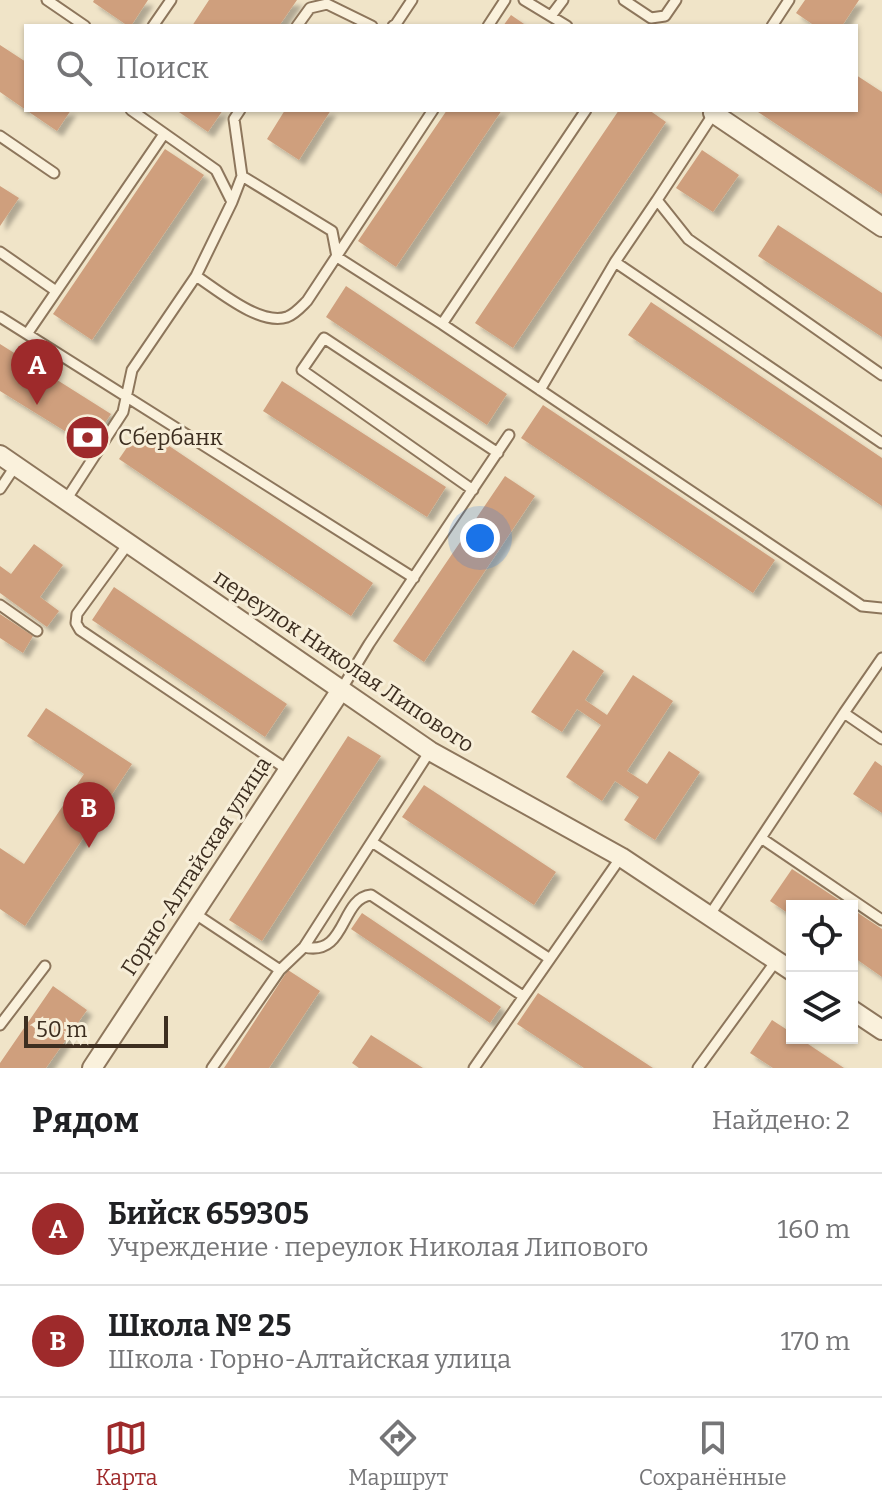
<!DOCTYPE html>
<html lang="ru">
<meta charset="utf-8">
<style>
:root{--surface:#fff;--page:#f6f6f6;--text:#202124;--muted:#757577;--line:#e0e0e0;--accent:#9e2a2b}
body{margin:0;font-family:Bitter,serif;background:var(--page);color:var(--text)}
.controls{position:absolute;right:24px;bottom:24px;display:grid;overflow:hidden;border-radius:0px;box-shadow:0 2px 6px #0004}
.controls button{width:72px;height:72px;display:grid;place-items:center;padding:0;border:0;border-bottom:2px solid var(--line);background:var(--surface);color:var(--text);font:40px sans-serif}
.scale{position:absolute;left:24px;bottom:20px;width:144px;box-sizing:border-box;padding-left:8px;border:4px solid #3d2e20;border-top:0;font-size:22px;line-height:28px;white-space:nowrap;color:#3d2e20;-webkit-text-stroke:6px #f7eed8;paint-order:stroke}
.you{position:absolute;left:480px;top:538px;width:28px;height:28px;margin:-20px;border:6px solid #fff;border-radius:50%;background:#1a73e8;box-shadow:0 0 0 12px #1a73e833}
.badge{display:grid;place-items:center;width:52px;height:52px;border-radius:50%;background:var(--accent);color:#fff;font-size:26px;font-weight:700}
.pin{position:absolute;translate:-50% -66px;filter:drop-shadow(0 2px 4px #0008)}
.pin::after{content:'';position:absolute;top:42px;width:28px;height:24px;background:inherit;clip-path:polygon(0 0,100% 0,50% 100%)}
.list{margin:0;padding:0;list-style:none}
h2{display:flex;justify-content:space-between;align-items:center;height:104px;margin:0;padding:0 32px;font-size:34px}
h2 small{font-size:26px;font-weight:400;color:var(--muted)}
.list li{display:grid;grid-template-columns:52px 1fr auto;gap:24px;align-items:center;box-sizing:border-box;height:112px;padding:0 32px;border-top:2px solid var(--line)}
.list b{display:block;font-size:30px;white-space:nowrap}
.list p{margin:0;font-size:26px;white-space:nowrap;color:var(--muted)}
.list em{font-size:26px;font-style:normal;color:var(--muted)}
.icon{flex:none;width:44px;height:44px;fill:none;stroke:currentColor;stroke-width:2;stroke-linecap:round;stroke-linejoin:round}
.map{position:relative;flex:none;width:882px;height:1068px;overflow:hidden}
.search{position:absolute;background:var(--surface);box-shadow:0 2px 6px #0004;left:24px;right:24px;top:24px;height:88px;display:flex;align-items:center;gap:20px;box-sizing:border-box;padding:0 28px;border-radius:0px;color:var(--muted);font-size:30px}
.sheet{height:328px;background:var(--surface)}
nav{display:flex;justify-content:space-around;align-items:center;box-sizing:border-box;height:112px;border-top:2px solid var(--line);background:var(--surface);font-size:22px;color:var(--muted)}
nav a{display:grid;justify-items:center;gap:4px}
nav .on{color:var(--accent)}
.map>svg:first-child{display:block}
.building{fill:#cf9f7d;filter:url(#shadow)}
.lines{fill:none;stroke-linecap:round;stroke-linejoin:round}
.service-casing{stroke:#8d765c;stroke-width:13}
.minor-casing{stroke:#8d765c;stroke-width:22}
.service{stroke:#faf1dc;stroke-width:9}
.minor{stroke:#faf1dc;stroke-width:18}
.labels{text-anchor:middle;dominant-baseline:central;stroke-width:6;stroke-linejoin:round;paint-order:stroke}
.poi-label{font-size:22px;fill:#3d2e20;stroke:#f7eed8;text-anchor:start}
.street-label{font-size:22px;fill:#3d2e20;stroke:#f7eed8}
</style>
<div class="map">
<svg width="882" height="1068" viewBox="0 0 882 1068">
<defs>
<filter id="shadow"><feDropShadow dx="5.5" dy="5.5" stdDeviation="2" flood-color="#0004"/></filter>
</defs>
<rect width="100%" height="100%" fill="#f0e4c8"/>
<path class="building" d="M94 0H148L131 26H128L93 2Z
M209 0H297L279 26H192Z
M805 0H859L842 26H815L796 13Z
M511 15 527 26H503Z
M0 45 26 62V110L0 92Z
M856 75 882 92V194L755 110H856Z
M26 110H71L57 131Z
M176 110H223L208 132Z
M285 110H331L299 160 267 139Z
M447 110H502L396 267 358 241Z
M619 110H649L666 122 513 348 475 323Z
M165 149 204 175 92 340 53 314Z
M702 150 739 175 713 212 676 188Z
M0 186 19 198 0 226Z
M778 225 882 293V337L758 256Z
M346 286 507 394 487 425 326 317Z
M651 302 882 458V506L628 335Z
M0 344 111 414 89 446 0 391Z
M282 381 446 487 427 517 263 411Z
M543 405 775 560 753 593 521 438Z
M141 427 373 583 351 616 119 459Z
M505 476 535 496 424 662 393 641Z
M34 544 63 565 40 597 59 611 47 627 0 593V566L11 574Z
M114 587 287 704 265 737 92 620Z
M0 614 33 636 23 653 0 638Z
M573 650 604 671 585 700 607 715 633 675 673 701 627 771 647 784 669 751 700 772 655 840 624 820 639 797 615 781 602 801 566 777 601 725 577 709 562 732 531 712Z
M46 708 132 764 25 926 0 909V848L24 864 84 774 27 736Z
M348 736 381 756 262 941 229 920Z
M875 761 882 766V813L853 794Z
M424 785 556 872 534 905 402 817Z
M792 869 848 906H792V916L770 901Z
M852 909 882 929V977L852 956Z
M362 913 501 1007 490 1023 351 929Z
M288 970 320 991 269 1068H224Z
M53 986 87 1010 46 1068H0V1063Z
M538 993 653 1068H584L517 1024Z
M772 1020 792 1033V1038H799L844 1068H773L750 1053Z
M371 1035 423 1068H359L352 1063Z"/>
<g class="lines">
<defs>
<path id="service" d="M47 0 85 26
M524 0 567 26
M624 0 651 18 665 16 676 0
M551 16 563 0
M153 26 171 0
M297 26 310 8 327 4 372 26
M393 26 396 24 412 0
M488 26 505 0
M772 26 789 0
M714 113 657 200 688 239 882 375
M0 136 54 173
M242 176 332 231 337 257 442 324 862 606 882 608
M232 202 242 176 234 119 240 110
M0 252 56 291
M615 262 882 443
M196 276C219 291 260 326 287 317 295 314 301 307 307 301L433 110
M0 317 414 578
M442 324 586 110
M27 334 164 134
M540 390 615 262 657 200
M0 489 16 465
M473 490 302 370 324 338 498 453
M66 500 123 412 132 370 196 276 232 202 216 170 131 110
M128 544 77 614 76 623 80 630 288 770
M0 605 37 631
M882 658 844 713 882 739
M341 690 369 644 509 435
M761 838 882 920
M372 842 550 959
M194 913 280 970
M709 916 844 713
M304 947C347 957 340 898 371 895L523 996
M0 1025 45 966
M212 1068 280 970 304 947 430 751
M474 1068 621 857
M698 1068 776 961"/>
<path id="minor" d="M713 113 882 227
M0 455 430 751 621 857 792 971
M852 1010 882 1030
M92 1068 341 690"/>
</defs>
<use href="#service" class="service-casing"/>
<use href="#minor" class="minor-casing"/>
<use href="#service" class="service"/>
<use href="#minor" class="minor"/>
</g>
<defs>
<symbol id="bank-disc" viewBox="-11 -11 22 22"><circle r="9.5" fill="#9e2a2b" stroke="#f7eed8"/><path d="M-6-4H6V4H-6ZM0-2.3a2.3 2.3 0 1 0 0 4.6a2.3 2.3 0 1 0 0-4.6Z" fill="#fff"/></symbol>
</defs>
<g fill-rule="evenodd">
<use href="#bank-disc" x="62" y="412" width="51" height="51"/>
</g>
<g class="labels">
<g class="poi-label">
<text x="118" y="437">Сбербанк</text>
</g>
<g class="street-label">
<text transform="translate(344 661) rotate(34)">переулок Николая Липового</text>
<text transform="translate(196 866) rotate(-57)">Горно-Алтайская улица</text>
</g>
</g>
</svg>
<div class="controls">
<button><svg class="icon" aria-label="locate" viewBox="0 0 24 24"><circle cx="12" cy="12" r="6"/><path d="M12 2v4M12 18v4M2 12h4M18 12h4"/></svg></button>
<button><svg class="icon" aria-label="layers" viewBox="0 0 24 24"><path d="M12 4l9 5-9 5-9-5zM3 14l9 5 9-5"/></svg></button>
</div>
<div class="scale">50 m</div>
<div class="you"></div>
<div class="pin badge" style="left:37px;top:405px">A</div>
<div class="pin badge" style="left:89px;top:848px">B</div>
<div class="search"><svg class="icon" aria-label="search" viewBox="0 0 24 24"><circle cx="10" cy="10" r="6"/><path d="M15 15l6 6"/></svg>Поиск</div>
</div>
<section class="sheet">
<h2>Рядом<small>Найдено: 2</small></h2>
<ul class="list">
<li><span class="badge">A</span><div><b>Бийск 659305</b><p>Учреждение · переулок Николая Липового</p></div><em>160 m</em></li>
<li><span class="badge">B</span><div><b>Школа № 25</b><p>Школа · Горно-Алтайская улица</p></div><em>170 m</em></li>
</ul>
</section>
<nav>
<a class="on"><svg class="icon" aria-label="map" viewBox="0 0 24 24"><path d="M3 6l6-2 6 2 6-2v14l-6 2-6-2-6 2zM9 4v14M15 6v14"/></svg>Карта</a>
<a><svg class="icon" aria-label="directions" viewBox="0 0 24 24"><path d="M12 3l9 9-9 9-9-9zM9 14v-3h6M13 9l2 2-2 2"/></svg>Маршрут</a>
<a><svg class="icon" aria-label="saved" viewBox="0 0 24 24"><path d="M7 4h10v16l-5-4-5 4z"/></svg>Сохранённые</a>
</nav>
